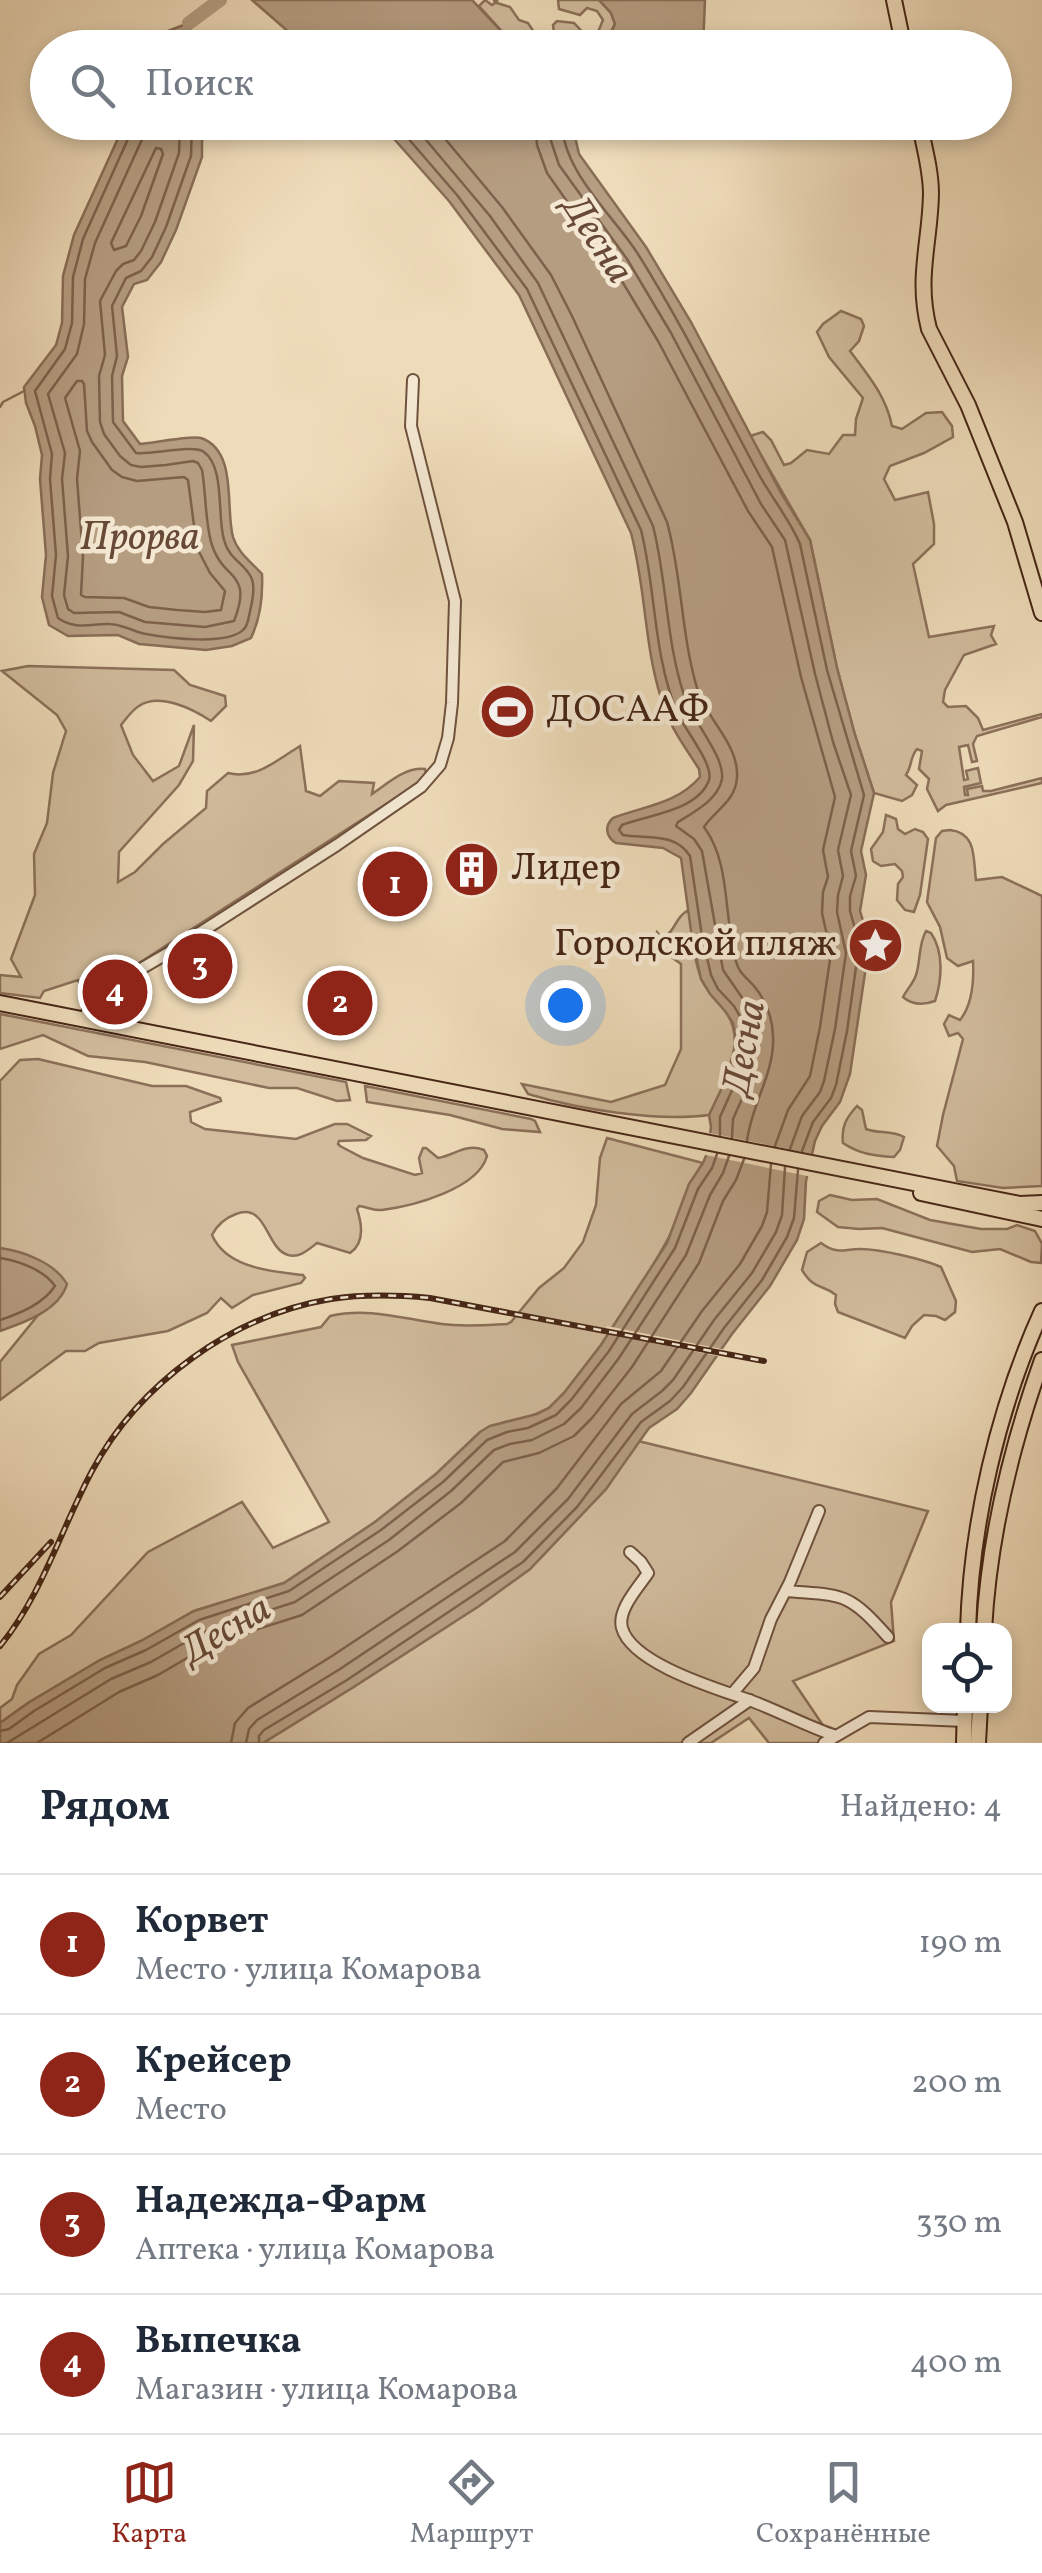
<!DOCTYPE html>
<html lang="ru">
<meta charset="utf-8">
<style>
:root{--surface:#fff;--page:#f2f2f3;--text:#1f2937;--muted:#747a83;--line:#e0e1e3;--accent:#8f2418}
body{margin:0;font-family:Vollkorn,serif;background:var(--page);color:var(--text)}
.controls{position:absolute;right:30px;bottom:30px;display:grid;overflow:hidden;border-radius:20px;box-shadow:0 5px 15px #0003}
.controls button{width:90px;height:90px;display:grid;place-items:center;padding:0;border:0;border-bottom:2px solid var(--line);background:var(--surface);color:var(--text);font:50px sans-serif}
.you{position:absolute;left:565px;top:1005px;width:35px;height:35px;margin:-25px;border:8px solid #fff;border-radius:50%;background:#1a73e8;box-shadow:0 0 0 15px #1a73e833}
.badge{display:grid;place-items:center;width:65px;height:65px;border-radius:50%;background:var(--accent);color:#fff;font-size:32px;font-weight:700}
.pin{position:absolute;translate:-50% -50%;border:5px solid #fff;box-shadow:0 2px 10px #0006}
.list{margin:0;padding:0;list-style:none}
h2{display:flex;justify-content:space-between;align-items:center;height:130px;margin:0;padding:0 40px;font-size:42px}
h2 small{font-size:32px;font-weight:400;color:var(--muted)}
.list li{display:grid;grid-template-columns:65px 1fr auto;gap:30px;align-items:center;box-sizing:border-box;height:140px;padding:0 40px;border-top:2px solid var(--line)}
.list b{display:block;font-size:38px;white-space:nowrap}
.list p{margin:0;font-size:32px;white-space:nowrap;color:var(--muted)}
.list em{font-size:32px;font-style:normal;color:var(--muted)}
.icon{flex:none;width:55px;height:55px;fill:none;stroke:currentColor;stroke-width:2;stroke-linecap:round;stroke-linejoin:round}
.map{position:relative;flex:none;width:1042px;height:1743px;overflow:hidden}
.search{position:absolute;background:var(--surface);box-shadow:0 5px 15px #0003;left:30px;right:30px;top:30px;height:110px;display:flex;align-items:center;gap:25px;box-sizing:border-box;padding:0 35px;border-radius:55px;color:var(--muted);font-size:38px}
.sheet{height:690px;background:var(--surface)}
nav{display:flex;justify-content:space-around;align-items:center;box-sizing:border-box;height:140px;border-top:2px solid var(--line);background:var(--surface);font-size:28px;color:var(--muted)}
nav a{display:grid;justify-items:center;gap:5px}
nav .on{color:var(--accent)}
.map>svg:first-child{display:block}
.green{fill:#d1bc9d;stroke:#8b7059;stroke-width:2.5}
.water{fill:#b59d81;stroke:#886d56;stroke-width:2.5}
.pier{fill:#eedbb9}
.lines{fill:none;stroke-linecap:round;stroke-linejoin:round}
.shore{stroke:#7d614b;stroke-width:2.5}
.stream{stroke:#886d56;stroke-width:2.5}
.river{stroke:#b59d81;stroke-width:14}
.minor-casing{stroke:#6f523e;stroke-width:14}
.major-casing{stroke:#452515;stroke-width:18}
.minor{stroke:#f4e8d2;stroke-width:10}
.major{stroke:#eedbb9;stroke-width:14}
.rail-casing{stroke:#452515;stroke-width:6}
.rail{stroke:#f4e8d2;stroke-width:2.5;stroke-dasharray:8;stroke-linecap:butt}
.labels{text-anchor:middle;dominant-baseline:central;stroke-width:9;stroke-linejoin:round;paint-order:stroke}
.poi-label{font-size:38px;fill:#452515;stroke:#f4e8d2;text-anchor:start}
.water-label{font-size:40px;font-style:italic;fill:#674935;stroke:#f4e8d2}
</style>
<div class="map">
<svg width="1042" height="1743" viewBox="0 0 1042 1743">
<rect width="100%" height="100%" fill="#eedbb9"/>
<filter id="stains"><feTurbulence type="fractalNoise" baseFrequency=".002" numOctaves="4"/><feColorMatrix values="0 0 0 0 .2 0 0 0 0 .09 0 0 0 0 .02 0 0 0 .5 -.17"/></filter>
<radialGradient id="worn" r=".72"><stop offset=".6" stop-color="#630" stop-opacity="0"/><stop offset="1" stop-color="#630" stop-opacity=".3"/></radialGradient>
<path class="green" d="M485 0 492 5 495 3 494 0H497V3L510 7 519 20 528 23 544 47H516L479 6Z
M558 0H599L611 13 615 24C603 51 582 47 556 47L553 25 557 21 574 23 588 38 596 37 603 20 597 11 587 8 580 15 559 9Z
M841 311 861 319 864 326 859 341 850 351C868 375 886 396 892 426L902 429 926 413 942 412 952 426 953 437 924 453 890 466 884 479 895 500 928 492 934 524V544L913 564 929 637 994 626 991 635 996 644 964 655 945 690 943 702 948 707 966 706 978 718 983 730 1042 714V717L977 736 973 744 977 761 972 762 968 745 959 747 964 780 968 779 966 771 978 768 981 783 964 787 965 795H968L967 789 982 786 983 791H991L1042 778V783L946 805 938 811 927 789 929 779 919 769 922 751 917 749C910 757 912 766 906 775L917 785 912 795 902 801 874 793 855 735 837 668 810 540 750 436 763 432 771 440 784 465 791 463 807 450 829 454 843 435H855L856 419 863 398 829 357 817 332 823 324Z
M28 666 174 670 190 685 225 696 226 706 211 721C193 709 159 692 139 706 132 710 126 719 121 725L133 755 153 781 179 766 194 725 193 761 179 785 119 852 118 882 135 872 163 844 206 808 207 791 228 773C256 780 277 760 300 746L306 791 320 796 339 781 374 783 372 794C388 783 405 767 425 769L426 774 422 781 94 992 83 990 78 980 44 991 40 998 0 993V975L21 977 11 959 35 895 34 854 47 823 53 773 66 731 57 715 2 671Z
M886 815 896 819 898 829 905 834 915 829 923 832 928 839 920 895 914 912 905 910 897 900 898 884 903 877 902 871 895 864 881 866 873 861 871 849 883 832Z
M950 830C977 833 973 858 976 880L1002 877 1042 896V1186L1003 1188 957 1181 954 1166 937 1146 943 1115 963 1039 958 1033 949 1036 944 1024 949 1015 960 1020C972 1005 974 980 973 961L958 966 947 958 940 927 927 902 936 838 942 831Z
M689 910C692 933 693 959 702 980 708 993 718 1001 726 1012 747 1042 726 1088 709 1115 656 1122 578 1109 528 1094L522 1084 611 1102 665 1085 681 1049V964L652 943 657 932 662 938C676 932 675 916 689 910Z
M926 931 931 933C944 952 942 980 935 1001 924 1005 912 1005 903 997 907 989 913 984 916 975 921 960 918 945 926 931Z
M0 1014 346 1082 350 1100 337 1101 297 1088H269L145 1062 88 1056 43 1035 0 1049Z
M38 1059 152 1086H186L220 1098 221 1101 190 1112 191 1122 205 1129 296 1139 335 1124H347L371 1136 366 1140 339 1141 338 1144 340 1146 363 1158 415 1175 422 1173 419 1158 423 1148H426L438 1158C455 1155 466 1143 484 1150L487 1156C478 1189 413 1206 382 1210 374 1211 368 1207 359 1206L357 1209C362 1224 365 1243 350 1253L317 1243C308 1250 300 1258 288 1255 266 1249 267 1202 236 1214 225 1218 217 1225 212 1235 227 1269 272 1271 303 1275L305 1278 301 1283 253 1295 232 1308 221 1298 207 1313 168 1331 99 1343 85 1351H66L0 1400V1362L39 1314 57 1301 52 1268 29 1256 0 1248V1081L20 1060Z
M365 1086 531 1119 535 1121 540 1132 502 1129 450 1115 367 1102Z
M857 1106 862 1110 866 1129C879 1134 891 1130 904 1137L900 1150 894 1157C875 1156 859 1154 843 1143 841 1127 846 1118 857 1106Z
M607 1138 703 1163 689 1185 673 1230 652 1267 601 1345 564 1393 549 1408 525 1419 505 1422 480 1432 436 1474 375 1522 284 1583 194 1611 141 1641 100 1660 28 1703 0 1723V1708L12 1699 17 1685 39 1654 71 1635 148 1552 242 1502 273 1548 329 1522 238 1362 232 1345 321 1327 330 1316C369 1307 403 1319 442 1324 464 1327 486 1325 507 1324L511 1322 539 1288 564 1268 583 1242 596 1205 600 1158Z
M830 1195 852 1200 877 1199 930 1220 981 1229H1007L1017 1225 1035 1231 1042 1244 1041 1263 1031 1262 1000 1249 972 1252 882 1228 859 1229 838 1227 817 1212 819 1201Z
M821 1243C838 1255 842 1249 860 1249 880 1249 923 1259 941 1267L956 1301 955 1312 945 1320 936 1316 924 1315 912 1326 905 1338 838 1312 835 1304 836 1295C821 1283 815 1291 802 1270L807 1252Z
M638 1441 928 1511 891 1602 894 1641 793 1681 835 1743H769L749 1718 711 1743H263L352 1688 479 1606 530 1569 606 1489Z"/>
<path class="water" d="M252 0H472L516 47H306Z
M599 0H705L703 47H591L612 31 615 24 611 13Z
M189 23 193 41 200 47H140L144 40Z
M125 123H202V157L176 230 161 262 147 280 134 284 122 307 128 357 122 376 123 421 140 444C152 443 193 435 201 438 238 451 225 508 233 537 238 553 251 562 262 574 263 597 261 617 251 638L232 646 206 650 139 644 118 635 68 636 49 625 42 597 46 555 40 479 42 455 35 426 26 403 24 387 56 345 62 323 63 276 74 235Z
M380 123H572L579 154 646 247 691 322 781 493 810 540 837 668 855 735 874 793 861 851 866 875 860 911 868 937V953L850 1074 840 1102 822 1126 815 1141 806 1181 804 1219 797 1240 770 1286 732 1334 691 1393 677 1409 649 1428 606 1489 530 1569 479 1606 352 1688 263 1743H0V1723L28 1703 100 1660 141 1641 194 1611 284 1583 375 1522 436 1474 480 1432 490 1426 537 1414 549 1408 564 1393 601 1345 667 1243 689 1184 703 1163 708 1151 711 1127 709 1115 727 1077 734 1049 736 1037 733 1023 725 1011 710 994 701 979 692 938 681 858 663 848 616 843C606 837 604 826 613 818 644 806 677 804 700 777L699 769C685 747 669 726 662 701 644 647 646 588 631 533L519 295 449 201Z
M0 1248C23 1251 55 1263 67 1284 59 1311 23 1323 0 1331Z"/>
<path class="pier" d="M705 1132 817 1155 812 1177 701 1154Z
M607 1326 726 1350 722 1357 603 1333Z"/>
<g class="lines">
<path class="shore" d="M133 122 132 130 83 239 73 277 72 323 65 349 35 391 52 454 50 479 56 555 52 596 58 618C81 634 100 618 124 627 132 629 138 633 146 634 167 638 229 646 244 629 249 624 249 613 251 607 253 598 255 585 251 577 244 563 229 559 224 540 217 516 225 467 204 452 194 444 152 455 136 453L113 422 112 376 117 356 112 306 126 278 141 271 152 257 166 227 191 156 192 122
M146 122 144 135 95 243 85 279 84 324 77 354 48 394 65 453 62 479 68 556 64 595 68 609 74 613 119 612 145 622 205 627 234 621C254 570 222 582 211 542 205 519 206 493 202 470L198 463 193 461 166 465 141 467 131 465 120 456 104 434 100 422 99 376 105 355 100 301 116 271 123 264 134 260 141 251 155 222 179 153 180 122
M394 122 457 195 527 289 641 530C656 589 653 655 677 712 684 729 714 764 709 780 698 811 647 815 622 825L619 830 623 835C647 839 675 832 690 856L702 936 711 975 718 989 734 1006 742 1020 746 1036 737 1079 720 1117V1135
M411 122 490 216 538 283 653 526C667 581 666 641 684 695 692 721 725 756 722 779 718 800 694 812 678 822L676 826 694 839 702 851 723 970 752 1012 759 1037 749 1083 733 1119 732 1138
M431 122 502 207 551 275 572 316 667 522C682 576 681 634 697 688 706 719 739 744 737 777 736 801 715 810 704 827 729 861 724 906 733 946 734 953 735 962 739 969 742 975 749 980 754 986 765 999 773 1019 773 1036 775 1073 751 1105 747 1141
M535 122 537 145 547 173 614 268 658 341 748 511 772 547 801 677 835 797 823 850 828 877 823 892 822 913 831 953 820 1027 810 1076 788 1110 775 1146
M550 122 551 141 559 165 627 259 671 333 761 504 785 540 815 674 833 742 851 795 838 850 843 876 838 895 837 912 846 953 835 1029 824 1081 820 1092 802 1116 790 1149
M562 122C562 171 613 215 638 254 682 324 718 398 757 471 770 496 789 518 800 544L827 670 864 795 851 851 856 876 850 896V911L858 939V953L847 1031 836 1085 831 1098 813 1122 802 1151
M156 148 161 149 163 154 141 216 126 246 114 250 111 243Z
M77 381H82L84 384 87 431 92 442 112 470 122 477 137 481 184 477 188 480 197 548 210 573 225 591 221 610 205 612 177 610 149 607 124 598 85 597 81 595 83 556 77 479 80 451 65 398Z
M0 1258C19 1261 44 1270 55 1286 43 1304 21 1313 0 1320
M0 1731 9 1729 34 1711 105 1668 146 1650 199 1620 289 1591 381 1530 443 1482 487 1440 507 1432 528 1428 556 1415 571 1400 609 1351 675 1248 698 1189 712 1168 717 1154
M7 1743 111 1679 151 1662 205 1631 295 1602 389 1540 451 1491 494 1450 510 1444 532 1440 564 1424 581 1408 619 1358 686 1255 710 1195 723 1173 729 1156
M37 1743 119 1692 158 1675 211 1644 302 1615 398 1551 461 1503 503 1462 539 1453 574 1436 592 1418 632 1367 699 1263 723 1201 736 1180 744 1159
M231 1743 235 1723 248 1708 332 1656 505 1541 557 1488 621 1404 661 1371 702 1311 740 1264 762 1226 767 1212 771 1164
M246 1743 249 1729 257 1720 340 1669 515 1552 568 1499 632 1414 662 1391 673 1380 714 1320 752 1273 776 1232 782 1215 785 1167
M259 1743V1736L264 1730 347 1680 523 1562 577 1507 641 1422 670 1401 683 1387 724 1328 762 1280 787 1237 794 1218 798 1170"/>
<path class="stream" d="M0 407 3 402 24 391"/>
<path class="river" d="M189 23 220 0"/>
<defs>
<path id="minor" d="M84 1021 90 1004 101 992 170 952 337 845 421 787 440 765 448 738 452 703 455 601 411 426 413 380
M630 1552 641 1562 648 1573C638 1588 617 1610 622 1628 632 1664 718 1689 749 1700 779 1711 806 1726 836 1736
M786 1591C844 1596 847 1591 888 1637
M732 1694 754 1668 771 1619 790 1582 819 1511
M688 1743 750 1700
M824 1743 869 1717 965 1721"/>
<path id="major" d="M894 0 904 48
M919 122C924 146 931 170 931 194 930 244 916 278 929 329L968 405 1015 522 1042 613
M0 1003 1020 1204 1042 1203
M921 1193 1042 1219
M968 1630C971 1524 998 1408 1042 1311
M984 1630C989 1538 1011 1447 1042 1360
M964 1743 965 1706
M978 1743 980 1706"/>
</defs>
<use href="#minor" class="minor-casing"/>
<use href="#major" class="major-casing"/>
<use href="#minor" class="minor"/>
<use href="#major" class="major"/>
<defs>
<path id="rail" d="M0 1597 51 1542
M0 1646C42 1595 61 1529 92 1471 139 1383 233 1315 331 1299 364 1294 397 1295 430 1298L764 1361"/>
</defs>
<use href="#rail" class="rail-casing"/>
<use href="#rail" class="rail"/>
</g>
<defs>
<symbol id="stadium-disc" viewBox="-11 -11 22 22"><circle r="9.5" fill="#8f2418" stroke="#f4e8d2"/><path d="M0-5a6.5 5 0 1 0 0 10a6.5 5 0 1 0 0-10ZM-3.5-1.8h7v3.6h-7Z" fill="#fff"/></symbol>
<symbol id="building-disc" viewBox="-11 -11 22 22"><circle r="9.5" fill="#8f2418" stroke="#f4e8d2"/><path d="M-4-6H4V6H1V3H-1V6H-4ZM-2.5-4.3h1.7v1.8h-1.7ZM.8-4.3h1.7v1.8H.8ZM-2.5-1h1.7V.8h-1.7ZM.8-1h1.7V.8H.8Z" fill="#fff"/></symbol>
<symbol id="sight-disc" viewBox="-11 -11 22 22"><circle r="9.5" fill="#8f2418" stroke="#f4e8d2"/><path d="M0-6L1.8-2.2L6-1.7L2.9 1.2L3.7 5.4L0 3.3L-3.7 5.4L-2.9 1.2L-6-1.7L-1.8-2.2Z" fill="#fff"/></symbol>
</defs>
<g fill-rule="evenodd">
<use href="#stadium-disc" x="476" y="680" width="63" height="63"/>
<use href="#building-disc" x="440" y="838" width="63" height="63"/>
<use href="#sight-disc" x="844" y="914" width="63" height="63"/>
</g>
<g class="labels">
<g class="poi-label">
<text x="546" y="711">ДОСААФ</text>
<text x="511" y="869">Лидер</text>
<text x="837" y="945" text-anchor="end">Городской пляж</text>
</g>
<g class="water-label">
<text transform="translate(596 240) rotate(57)">Десна</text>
<text x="140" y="539">Прорва</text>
<text transform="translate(746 1048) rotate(-80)">Десна</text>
<text transform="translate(227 1631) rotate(-31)">Десна</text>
</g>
</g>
<rect width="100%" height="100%" filter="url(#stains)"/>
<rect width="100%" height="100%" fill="url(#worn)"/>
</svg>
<div class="controls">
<button><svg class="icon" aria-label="locate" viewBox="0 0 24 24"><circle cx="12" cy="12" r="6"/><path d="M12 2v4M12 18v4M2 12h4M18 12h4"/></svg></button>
</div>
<div class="you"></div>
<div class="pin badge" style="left:395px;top:884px">1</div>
<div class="pin badge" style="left:340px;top:1003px">2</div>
<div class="pin badge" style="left:200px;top:966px">3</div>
<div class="pin badge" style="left:115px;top:992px">4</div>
<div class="search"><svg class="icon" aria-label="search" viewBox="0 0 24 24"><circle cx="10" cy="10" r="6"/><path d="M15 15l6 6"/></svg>Поиск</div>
</div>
<section class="sheet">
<h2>Рядом<small>Найдено: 4</small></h2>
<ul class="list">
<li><span class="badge">1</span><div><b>Корвет</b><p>Место · улица Комарова</p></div><em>190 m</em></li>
<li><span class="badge">2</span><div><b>Крейсер</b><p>Место</p></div><em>200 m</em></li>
<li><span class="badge">3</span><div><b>Надежда-Фарм</b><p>Аптека · улица Комарова</p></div><em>330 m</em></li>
<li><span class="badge">4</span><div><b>Выпечка</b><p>Магазин · улица Комарова</p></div><em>400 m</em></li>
</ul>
</section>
<nav>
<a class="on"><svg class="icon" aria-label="map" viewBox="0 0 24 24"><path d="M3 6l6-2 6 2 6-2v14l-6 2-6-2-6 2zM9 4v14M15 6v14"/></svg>Карта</a>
<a><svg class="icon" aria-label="directions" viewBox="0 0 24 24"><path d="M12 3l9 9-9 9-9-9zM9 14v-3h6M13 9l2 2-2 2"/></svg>Маршрут</a>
<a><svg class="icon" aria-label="saved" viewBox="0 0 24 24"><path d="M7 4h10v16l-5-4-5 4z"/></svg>Сохранённые</a>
</nav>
